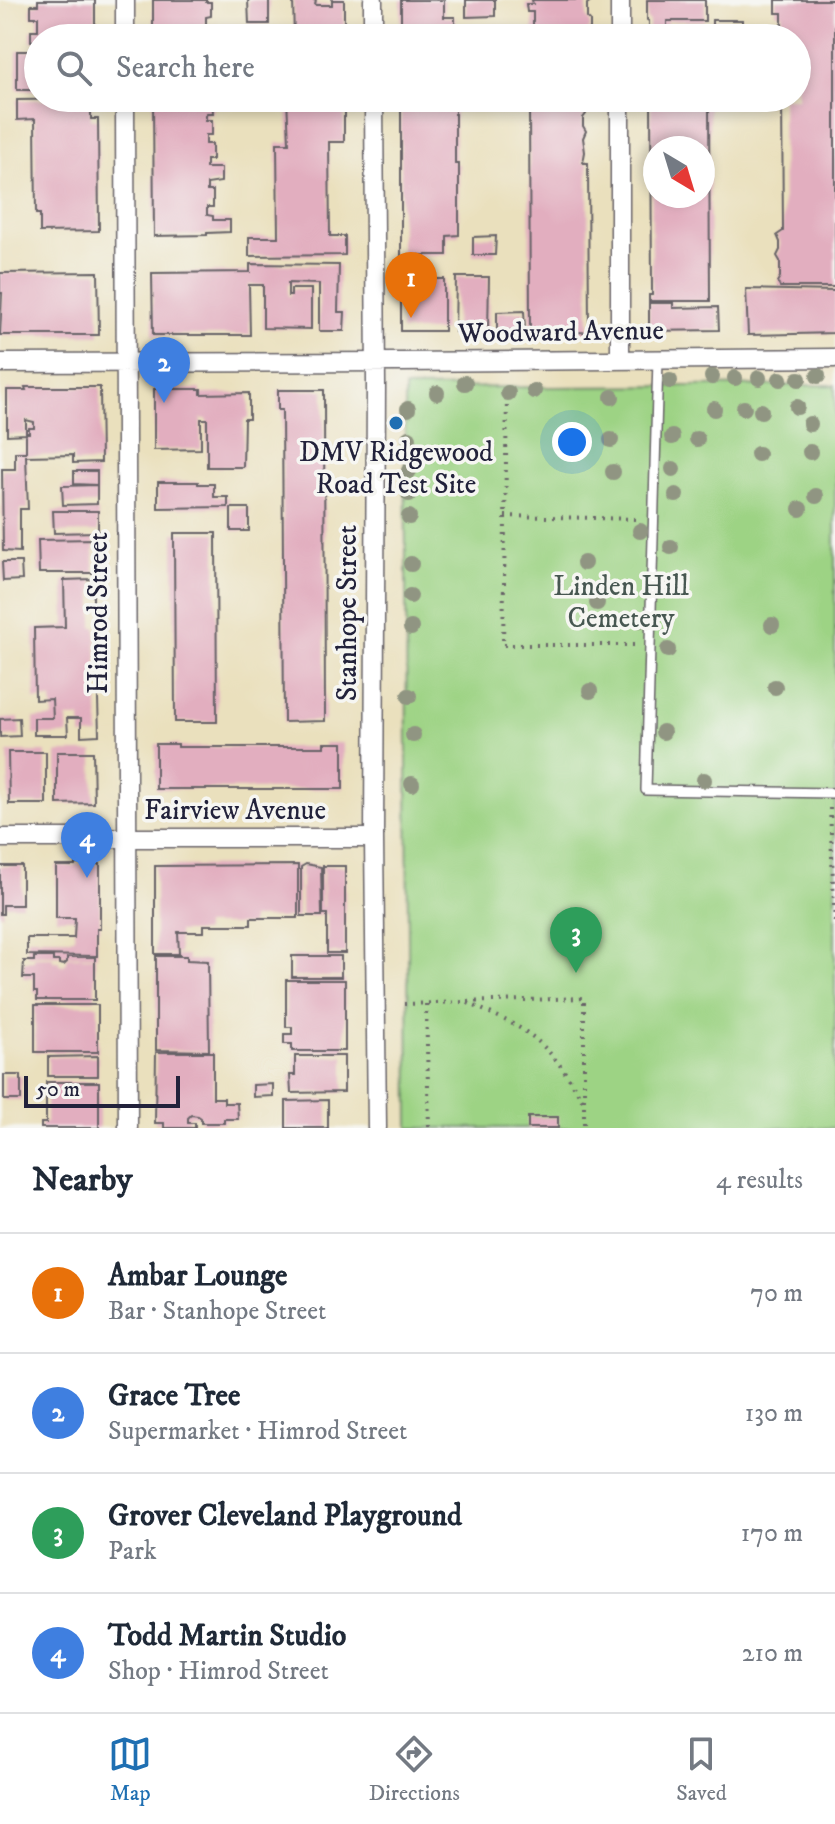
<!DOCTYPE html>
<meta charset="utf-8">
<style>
:root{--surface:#fff;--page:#f6f6f7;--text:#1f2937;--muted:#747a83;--line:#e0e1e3;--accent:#1f6fb2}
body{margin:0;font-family:"IM FELL DW Pica",serif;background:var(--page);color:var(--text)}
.compass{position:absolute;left:643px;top:136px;width:72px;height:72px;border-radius:50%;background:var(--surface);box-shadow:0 4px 12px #0003;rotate:142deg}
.scale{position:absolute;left:24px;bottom:20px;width:156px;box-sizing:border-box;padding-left:8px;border:4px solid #22223b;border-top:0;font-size:22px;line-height:28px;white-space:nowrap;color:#22223b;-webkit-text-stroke:6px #f6f6f2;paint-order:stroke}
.you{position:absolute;left:572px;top:442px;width:28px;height:28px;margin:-20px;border:6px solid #fff;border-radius:50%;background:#1a73e8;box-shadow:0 0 0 12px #1a73e833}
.badge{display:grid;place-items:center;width:52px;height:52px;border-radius:50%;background:var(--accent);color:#fff;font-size:26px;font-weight:700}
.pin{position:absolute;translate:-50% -66px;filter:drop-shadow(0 2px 4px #0008)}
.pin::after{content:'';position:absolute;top:42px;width:28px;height:24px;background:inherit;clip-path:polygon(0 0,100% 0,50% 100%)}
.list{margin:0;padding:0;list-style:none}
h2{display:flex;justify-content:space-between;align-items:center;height:104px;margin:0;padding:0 32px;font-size:34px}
h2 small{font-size:26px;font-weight:400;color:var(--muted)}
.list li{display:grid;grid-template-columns:52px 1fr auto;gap:24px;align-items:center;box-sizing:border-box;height:120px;padding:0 32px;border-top:2px solid var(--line)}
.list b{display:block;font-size:30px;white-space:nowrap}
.list p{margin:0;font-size:26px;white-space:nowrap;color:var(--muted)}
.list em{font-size:26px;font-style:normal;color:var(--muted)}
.icon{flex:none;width:44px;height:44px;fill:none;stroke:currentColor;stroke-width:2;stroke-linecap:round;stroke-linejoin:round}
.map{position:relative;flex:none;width:835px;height:1128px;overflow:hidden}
.search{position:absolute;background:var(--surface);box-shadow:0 4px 12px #0003;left:24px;right:24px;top:24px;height:88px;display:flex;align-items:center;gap:20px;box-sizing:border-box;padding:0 28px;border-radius:44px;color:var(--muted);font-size:30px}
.sheet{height:584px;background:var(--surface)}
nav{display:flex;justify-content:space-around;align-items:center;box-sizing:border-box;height:112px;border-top:2px solid var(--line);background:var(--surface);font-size:22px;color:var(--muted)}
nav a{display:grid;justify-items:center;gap:4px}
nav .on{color:var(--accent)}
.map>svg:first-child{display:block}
.green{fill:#9dd384;stroke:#607a60;stroke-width:2}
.building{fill:#e2aebf;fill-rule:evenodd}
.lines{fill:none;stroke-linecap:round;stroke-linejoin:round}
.lane-casing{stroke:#686468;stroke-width:12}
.street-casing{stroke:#686468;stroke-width:21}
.path{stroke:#686468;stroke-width:4;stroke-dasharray:2 6;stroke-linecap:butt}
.lane{stroke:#fff;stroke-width:9}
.street{stroke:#fff;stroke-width:18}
.tree{fill:#909582}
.poi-dot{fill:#1f6fb2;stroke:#f6f6f2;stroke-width:3}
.labels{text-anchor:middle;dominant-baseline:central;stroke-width:7;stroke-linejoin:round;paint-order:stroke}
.street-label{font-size:28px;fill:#22223b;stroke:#f6f6f2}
.poi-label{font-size:28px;fill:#22223b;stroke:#f6f6f2}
.park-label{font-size:28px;fill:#475751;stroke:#f6f6f2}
</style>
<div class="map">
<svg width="835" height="1128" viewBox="0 0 835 1128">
<rect width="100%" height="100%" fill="#f6f6f2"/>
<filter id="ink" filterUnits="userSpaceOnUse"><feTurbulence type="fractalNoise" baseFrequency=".0125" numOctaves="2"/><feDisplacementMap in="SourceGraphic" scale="16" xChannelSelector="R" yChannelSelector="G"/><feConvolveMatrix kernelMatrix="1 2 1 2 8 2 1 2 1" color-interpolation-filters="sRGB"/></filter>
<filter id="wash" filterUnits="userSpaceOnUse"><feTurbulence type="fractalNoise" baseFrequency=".006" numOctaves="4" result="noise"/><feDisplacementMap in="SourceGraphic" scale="32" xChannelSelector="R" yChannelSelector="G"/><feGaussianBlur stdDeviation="1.8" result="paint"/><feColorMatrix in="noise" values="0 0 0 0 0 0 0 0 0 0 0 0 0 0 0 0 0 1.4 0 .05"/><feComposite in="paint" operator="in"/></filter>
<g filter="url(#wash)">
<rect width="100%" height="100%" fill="#eae0bd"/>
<path class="green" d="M835 385V1128H409L405 388Z"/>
<g id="blocks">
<path class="building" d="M38 0H95V38H38V41H31V30H38V17H31V5H38Z
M153 0H206V2H211V16L206 17V26H212V38H153Z
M248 0H269V24H249Z
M293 0H316L315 5H332V0H344V38H294Z
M401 0H444V17H455V38H401Z
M466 0H495V16L466 17Z
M532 0H592L587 4V18L590 21V29L587 30 590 32V38H533V12H527L526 4H533Z
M647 0H705V21H667V36H649V21L647 20Z
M776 0H835V287H780L777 282 780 277V261L777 256 780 250V242L777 235 783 231 782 98H797V38H782V13H776Z
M712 20H742V38H681L688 33H712Z
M17 51H38V90H17Z
M153 98H212L213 113H207L206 116V120H212V135H206V144H212V160H206V168H221V182L207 184V191H213V207H207V215L213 216V220H230V232L207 233V235L154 236Z
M287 98H341V104L345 111V117H344V142H329L330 236H345V255L249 256V237H278L277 143H289Z
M401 98H455V164H459V235L447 236V255H418V266H424V279H444V331H401Z
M529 98H583V106L586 114 583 118V126L586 131 583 138 585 152 583 163H588L589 332 530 333Z
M651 98H709L710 301H649V295H652ZM655 148H703V196H655Z
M91 99V119H98L99 231 40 232V214H36L35 119 17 120V100Z
M496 236 495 255H473V237Z
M250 264 339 265 338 312H345L344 331H319V284L288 283V296H291V289H311V329L263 328V285H249L250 335H153L152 273 250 272Z
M98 272 99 335H0L2 293H0V273Z
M456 277H489L488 332H455Z
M746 289 835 291V333L748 335Z
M649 303H673V308L718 307 719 330 649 331Z
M524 311 525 330 497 331V312Z
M25 387H100L101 462 73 463V455L26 456 28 509H20V552L3 551 2 469H15V452H26V433H29V428H34V422L26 420V434L7 435V390H26Z
M154 389H201V394L249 393V419H244L243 467H207V419H201V449L154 450Z
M278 390H324L325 721 284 722 282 410H278Z
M74 471H97V485L74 484Z
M158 482H198V484H214V497H228V507L158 508Z
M97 485V504L63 505 62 486Z
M231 508H249V531H231Z
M53 511H98V532L54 533Z
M174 533H216L217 722H175Z
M94 539V573H39L38 540Z
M2 562H21L22 580 3 581Z
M93 579V627H96L99 735 81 736V718H67L68 735H34V718H53L52 699 35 700 34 628 65 627 64 580Z
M19 718 20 736 0 737V719Z
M324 743H343V789H156V744H178V747H324Z
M8 752H46V804H9Z
M57 752H93L94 803 57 804Z
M75 864H100V929H97V956L27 955V938H74L75 918H56V866H75Z
M306 864 321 867 322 916H301V867Z
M298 865V918H251V925H204V932H178L179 954H155V866Z
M0 866H22V905H3V914H0Z
M323 866H345V953H327V914H323Z
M156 956H187V960L208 961 209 1051 156 1050Z
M292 956H341V977H292Z
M34 957H53V961H59V964L64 965 67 962V957H95V1000H37V992H34V978H23L24 961H34Z
M286 980H345V1051H292V1044H284V1034H292V1027H286Z
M35 1005H98V1052H35Z
M156 1052H213V1098H224V1103H237L238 1119H224V1123H201V1118L198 1116 191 1115 188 1118V1123H195V1128H164V1123H155Z
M98 1056V1076H48V1057Z
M295 1056H344V1092L291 1093 290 1075H295Z
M4 1075H21V1100H4Z
M46 1082H99V1128H41V1123H46Z
M273 1084V1096L253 1097V1085Z
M328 1100V1128H286V1101Z
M528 1117H558V1128H528Z"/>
</g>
</g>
<g filter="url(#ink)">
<use href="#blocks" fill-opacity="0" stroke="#686468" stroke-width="2"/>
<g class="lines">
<defs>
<path id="lane" d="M658 359 646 790 835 793"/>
<path id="street" d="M125 0V38
M373 0V38
M620 0V38
M125 98 128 1128
M374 98 376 383 374 838 377 1128
M620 98V359
M0 363 400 362 835 358
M0 838H374"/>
</defs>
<use href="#lane" class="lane-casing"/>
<use href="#street" class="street-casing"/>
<path class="path" d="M507 398 503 645H638
M505 516 638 519
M830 808 835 928
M468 1003C487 1012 508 1020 526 1032 551 1049 568 1075 583 1101
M404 1004 584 998V1128
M426 1004 429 1128"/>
<use href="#lane" class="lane"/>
<use href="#street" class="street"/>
</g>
<g class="tree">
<circle cx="818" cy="376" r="8"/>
<circle cx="712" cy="377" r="8"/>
<circle cx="735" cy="378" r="8"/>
<circle cx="759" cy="378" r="8"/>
<circle cx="780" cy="379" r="8"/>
<circle cx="799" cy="379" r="8"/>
<circle cx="670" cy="381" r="8"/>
<circle cx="465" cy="383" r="8"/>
<circle cx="534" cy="391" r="8"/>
<circle cx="437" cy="393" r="8"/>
<circle cx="508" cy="393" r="8"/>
<circle cx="612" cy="397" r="8"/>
<circle cx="797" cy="407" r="8"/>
<circle cx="744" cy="408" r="8"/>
<circle cx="408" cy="409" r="8"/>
<circle cx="714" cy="409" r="8"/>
<circle cx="761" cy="411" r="8"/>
<circle cx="810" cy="424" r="8"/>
<circle cx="672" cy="437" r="8"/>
<circle cx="409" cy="438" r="8"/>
<circle cx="697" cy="439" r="8"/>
<circle cx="611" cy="440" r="8"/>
<circle cx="810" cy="452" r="8"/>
<circle cx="758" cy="454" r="8"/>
<circle cx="673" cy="469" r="8"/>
<circle cx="409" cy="471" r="8"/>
<circle cx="613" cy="472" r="8"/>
<circle cx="409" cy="494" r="8"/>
<circle cx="676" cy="495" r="8"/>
<circle cx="816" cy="496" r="8"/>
<circle cx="800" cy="509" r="8"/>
<circle cx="409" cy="517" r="8"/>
<circle cx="640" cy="531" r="8"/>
<circle cx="671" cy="547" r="8"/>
<circle cx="584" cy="563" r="8"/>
<circle cx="411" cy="564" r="8"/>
<circle cx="667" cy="589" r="8"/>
<circle cx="410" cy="596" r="8"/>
<circle cx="597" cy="603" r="8"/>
<circle cx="640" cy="620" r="8"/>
<circle cx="772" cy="625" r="8"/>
<circle cx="411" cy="628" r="8"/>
<circle cx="668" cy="650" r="8"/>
<circle cx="775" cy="687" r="8"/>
<circle cx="590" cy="691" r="8"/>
<circle cx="409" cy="696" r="8"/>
<circle cx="663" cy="732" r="8"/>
<circle cx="413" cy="735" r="8"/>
<circle cx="704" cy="780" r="8"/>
<circle cx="412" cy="784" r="8"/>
</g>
</g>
<circle class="poi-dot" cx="396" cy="423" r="8"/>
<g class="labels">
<g class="street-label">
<text transform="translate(561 332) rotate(-1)">Woodward Avenue</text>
<text transform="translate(98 613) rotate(-90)">Himrod Street</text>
<text transform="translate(347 613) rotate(-90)">Stanhope Street</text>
<text x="235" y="810">Fairview Avenue</text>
</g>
<g class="poi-label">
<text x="396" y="452">DMV Ridgewood<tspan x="396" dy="32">Road Test Site</tspan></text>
</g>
<g class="park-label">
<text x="621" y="586">Linden Hill<tspan x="621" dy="32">Cemetery</tspan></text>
</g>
</g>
</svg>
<svg class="compass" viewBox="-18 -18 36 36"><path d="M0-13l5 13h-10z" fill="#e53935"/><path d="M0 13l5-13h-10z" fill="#747a83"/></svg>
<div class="scale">50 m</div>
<div class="you"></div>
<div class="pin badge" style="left:411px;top:318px;background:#e8710a">1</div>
<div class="pin badge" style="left:164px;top:403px;background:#3f7fe0">2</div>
<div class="pin badge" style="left:576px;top:973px;background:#2e9e5b">3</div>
<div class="pin badge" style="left:87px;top:878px;background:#3f7fe0">4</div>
<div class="search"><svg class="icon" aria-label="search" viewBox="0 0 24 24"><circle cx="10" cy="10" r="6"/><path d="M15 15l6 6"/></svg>Search here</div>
</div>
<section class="sheet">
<h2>Nearby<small>4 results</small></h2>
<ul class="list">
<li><span class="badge" style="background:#e8710a">1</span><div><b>Ambar Lounge</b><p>Bar · Stanhope Street</p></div><em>70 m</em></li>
<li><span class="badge" style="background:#3f7fe0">2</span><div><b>Grace Tree</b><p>Supermarket · Himrod Street</p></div><em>130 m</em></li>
<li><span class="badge" style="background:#2e9e5b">3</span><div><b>Grover Cleveland Playground</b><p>Park</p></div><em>170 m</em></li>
<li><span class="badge" style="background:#3f7fe0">4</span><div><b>Todd Martin Studio</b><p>Shop · Himrod Street</p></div><em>210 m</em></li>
</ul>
</section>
<nav>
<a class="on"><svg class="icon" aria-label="map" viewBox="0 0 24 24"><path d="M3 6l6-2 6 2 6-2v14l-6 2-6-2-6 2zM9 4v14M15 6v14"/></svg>Map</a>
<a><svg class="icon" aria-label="directions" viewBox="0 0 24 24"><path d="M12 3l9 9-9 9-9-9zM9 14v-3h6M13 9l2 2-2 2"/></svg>Directions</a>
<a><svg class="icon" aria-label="saved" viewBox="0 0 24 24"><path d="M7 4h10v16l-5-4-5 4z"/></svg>Saved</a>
</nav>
